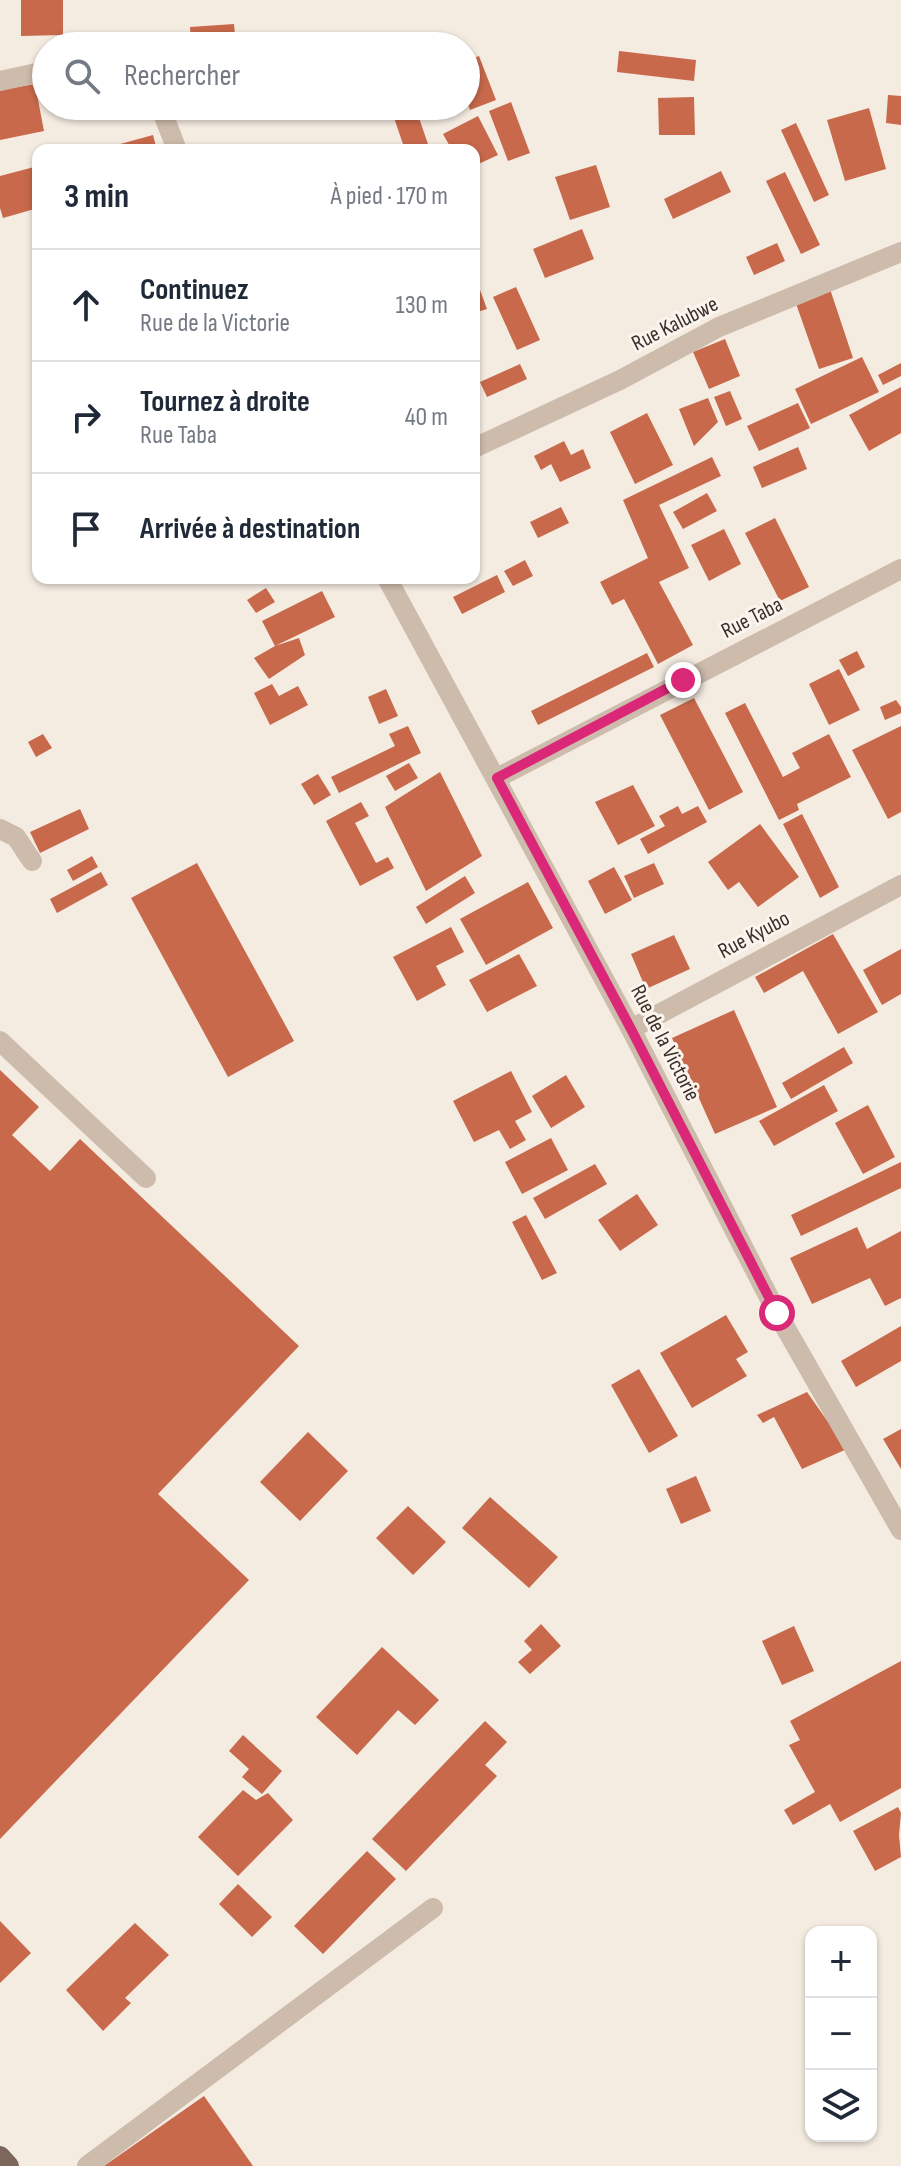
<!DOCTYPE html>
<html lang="fr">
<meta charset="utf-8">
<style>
:root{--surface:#fff;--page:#f6f6f7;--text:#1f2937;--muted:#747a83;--line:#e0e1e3}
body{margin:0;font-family:"Sofia Sans Condensed",sans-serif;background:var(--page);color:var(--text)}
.controls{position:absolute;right:24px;bottom:24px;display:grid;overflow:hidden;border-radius:16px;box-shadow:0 2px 6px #0004}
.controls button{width:72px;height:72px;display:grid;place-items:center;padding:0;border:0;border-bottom:2px solid var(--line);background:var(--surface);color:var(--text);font:40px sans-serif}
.stop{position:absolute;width:24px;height:24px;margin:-18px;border:6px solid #db2777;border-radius:50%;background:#fff}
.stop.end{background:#db2777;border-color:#fff;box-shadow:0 2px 8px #0008}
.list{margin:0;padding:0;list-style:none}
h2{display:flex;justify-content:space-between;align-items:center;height:104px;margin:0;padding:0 32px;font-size:34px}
h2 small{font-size:26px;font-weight:400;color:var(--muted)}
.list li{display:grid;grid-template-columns:52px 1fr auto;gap:24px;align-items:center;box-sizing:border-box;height:112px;padding:0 32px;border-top:2px solid var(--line)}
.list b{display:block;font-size:30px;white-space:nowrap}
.list p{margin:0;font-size:26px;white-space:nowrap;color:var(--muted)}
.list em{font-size:26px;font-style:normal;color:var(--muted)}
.icon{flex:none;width:44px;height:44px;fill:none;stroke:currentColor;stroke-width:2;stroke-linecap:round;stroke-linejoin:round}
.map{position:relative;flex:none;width:901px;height:2166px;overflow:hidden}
.search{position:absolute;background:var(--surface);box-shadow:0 2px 6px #0004;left:32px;top:32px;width:448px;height:88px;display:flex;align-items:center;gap:20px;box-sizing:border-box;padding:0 28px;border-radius:44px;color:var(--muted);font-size:30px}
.panel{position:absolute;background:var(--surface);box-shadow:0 2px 6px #0004;left:32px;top:144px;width:448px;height:440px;border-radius:16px}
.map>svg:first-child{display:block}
.building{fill:#c8694b}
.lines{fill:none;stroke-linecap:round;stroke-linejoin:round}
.minor{stroke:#cdbbac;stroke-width:20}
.major{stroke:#7d675c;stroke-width:20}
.route{stroke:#db2777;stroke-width:10}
.labels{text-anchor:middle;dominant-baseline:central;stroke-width:6;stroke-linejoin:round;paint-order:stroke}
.street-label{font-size:22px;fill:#3b302b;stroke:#fbf5ee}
</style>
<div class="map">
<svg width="901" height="2166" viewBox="0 0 901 2166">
<rect width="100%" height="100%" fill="#f4ebe1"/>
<path class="building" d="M21 0H63V35L21 36Z
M234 24 236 46H191L190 27Z
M619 51 696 60 694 81 617 72Z
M479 56 496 100 470 110 466 99V61Z
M35 84 44 131 0 140V90Z
M888 95 901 96V125L886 123Z
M694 97 695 135H659L658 98Z
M511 102 530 153 508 161 489 111Z
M390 106H415L430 150H405Z
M869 108 886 169 845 181 827 120Z
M478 116 498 155 474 166V150H452L443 134Z
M796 123 829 195 814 202 781 130Z
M153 135 157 150H102V149Z
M596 165 610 207 570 220 555 177Z
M38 166V208L3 218 0 208V176Z
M721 171 731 192 673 219 664 199Z
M785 172 820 245 801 254 766 181Z
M582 229 594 259 545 278 533 249Z
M777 243 785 261 754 275 746 257Z
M829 286 853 358 819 369 794 298Z
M516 287 540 340 517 350 493 297Z
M480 290 487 309 474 313V292Z
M725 339 740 376 709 389 693 352Z
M862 357 879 392 811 424 795 389Z
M901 363V376L883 385 878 375Z
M520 364 527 379 487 397 480 382Z
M901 387V433L869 451 849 415Z
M730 391 742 419 726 426 714 397Z
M708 398 718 422 694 446 679 409Z
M798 403 810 428 759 451 747 426Z
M647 413 673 465 635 484 610 432Z
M564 441 571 455 583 449 591 468 560 482 551 464 541 470 534 456Z
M798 447 807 469 762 488 753 467Z
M712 457 721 476 659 505 689 568 659 582 693 645 658 664 624 599 612 605 600 582 648 558 623 500Z
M707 493 717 511 683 529 673 512Z
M561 507 569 523 538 538 530 522Z
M775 518 809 587 780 601 745 533Z
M724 529 741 564 709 581 691 545Z
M525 560 533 576 513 586 504 571Z
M497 575 505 592 462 614 453 597Z
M266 588 275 602 256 613 247 600Z
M322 591 335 617 275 646 262 621Z
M299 638 305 655 269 679 254 658 275 646Z
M857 651 865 667 848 676 839 660Z
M647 653 654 667 538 725 531 711Z
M839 669 860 710 829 725 809 684Z
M272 684 279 696 298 686 308 705 270 725 254 693Z
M386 689 398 716 379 724 368 697Z
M694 698 743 792 709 810 660 715Z
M896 700 901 707V713L885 720 880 707Z
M745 703 783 777 800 768 792 753 829 734 851 777 797 804 799 810 779 820 725 713Z
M408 726 421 753 339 793 331 777 395 746 389 734Z
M901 726V812L888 819 852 750Z
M43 734 52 748 36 757 28 742Z
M409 763 418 778 395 791 386 776Z
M440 772 482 856 426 891 385 807Z
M318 774 331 795 314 805 301 784Z
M633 785 655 826 618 845 595 802Z
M361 802 369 816 355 823 376 863 388 857 394 868 360 886 326 821Z
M678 806 682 814 698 806 707 822 648 854 640 839 665 826 659 816Z
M80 809 89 829 40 853 30 832Z
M802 814 839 887 820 898 783 824Z
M760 824 799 877 758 907 739 882 728 890 708 862Z
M92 856 98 867 73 881 67 870Z
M197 863 294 1041 228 1077 131 898Z
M654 863 664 884 634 898 624 876Z
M614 867 632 900 605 914 588 881Z
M101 872 108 885 57 913 50 899Z
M465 876 475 893 426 924 416 907Z
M528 882 553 928 486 965 460 919Z
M451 927 464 952 436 966 446 985 417 1001 393 957Z
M833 934 878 1012 838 1034 803 971 764 993 755 977Z
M674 935 690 969 646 989 631 954Z
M901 949V994L882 1005 863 970Z
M519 954 537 986 487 1012 469 980Z
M734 1010 777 1107 715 1134 672 1038Z
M844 1047 853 1063 791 1099 782 1083Z
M0 1070 39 1107 12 1135 50 1171 80 1139 299 1346 158 1494 249 1580 0 1839Z
M511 1071 532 1112 515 1121 526 1140 510 1149 499 1130 474 1142 453 1101Z
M566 1075 585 1107 551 1128 532 1096Z
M824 1085 838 1111 774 1146 759 1121Z
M868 1105 895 1157 863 1174 835 1123Z
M551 1138 568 1170 522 1194 505 1162Z
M901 1162V1188L801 1236 791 1215Z
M595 1164 607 1184 545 1219 533 1198Z
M637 1194 658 1225 620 1251 598 1220Z
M526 1215 557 1273 542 1280 512 1222Z
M857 1227 867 1249 901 1231V1298L885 1306 870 1278 812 1304 790 1258Z
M726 1315 748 1352 736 1359 747 1376 692 1408 660 1353Z
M901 1326V1361L856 1387 841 1361Z
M639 1369 678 1436 649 1453 611 1385Z
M807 1392 847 1449 802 1469 774 1417 763 1423 757 1415Z
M901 1429V1469L883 1439Z
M308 1432 348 1471 300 1521 260 1482Z
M696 1476 711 1511 681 1524 666 1489Z
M490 1497 558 1557 529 1588 462 1528Z
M408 1506 446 1542 413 1575 376 1538Z
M541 1624 561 1646 530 1674 518 1662 532 1650 524 1641Z
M794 1626 814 1671 782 1685 762 1641Z
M382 1647 439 1700 415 1725 398 1710 357 1755 316 1717Z
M901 1661V1788L840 1822 830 1804 793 1825 784 1810 815 1792 789 1745 800 1740 790 1721Z
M485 1721 507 1742 485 1765 497 1776 406 1871 372 1839Z
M243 1735 282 1771 262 1794 242 1777 249 1769 229 1751Z
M243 1790 256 1800 268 1793 293 1820 238 1876 198 1837Z
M898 1807 901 1813 899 1835 901 1857 875 1871 853 1831Z
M367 1851 396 1879 323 1954 294 1926Z
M238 1884 272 1917 252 1937 219 1904Z
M0 1921 31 1953 0 1983Z
M135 1923 169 1955 125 1998 131 2003 103 2031 66 1990Z
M204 2096 253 2166H104Z"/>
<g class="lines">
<path class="minor" d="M0 81 46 71
M160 106 177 150
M474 448 620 380 719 327 901 252
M387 578 631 1029 777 1313 901 1530
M497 778 901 569
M0 829 16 837 32 861
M631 1029 901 885
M0 1041 146 1178
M87 2166 433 1908"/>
<path class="major" d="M0 2156 9 2166"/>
</g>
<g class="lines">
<path class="route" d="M683 680 497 778 631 1029 777 1313"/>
</g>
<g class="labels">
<g class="street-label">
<text transform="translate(675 324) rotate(-27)">Rue Kalubwe</text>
<text transform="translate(752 618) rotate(-27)">Rue Taba</text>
<text transform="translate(754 935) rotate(-28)">Rue Kyubo</text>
<text transform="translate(665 1043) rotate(63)">Rue de la Victorie</text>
</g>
</g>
</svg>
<div class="controls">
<button>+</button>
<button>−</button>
<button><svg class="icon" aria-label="layers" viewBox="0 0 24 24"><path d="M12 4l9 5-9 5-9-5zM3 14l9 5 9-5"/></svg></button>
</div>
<div class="stop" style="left:777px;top:1313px"></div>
<div class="stop end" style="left:683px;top:680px"></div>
<div class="search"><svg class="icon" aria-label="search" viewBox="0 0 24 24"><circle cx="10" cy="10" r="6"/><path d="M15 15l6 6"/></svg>Rechercher</div>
<section class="panel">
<h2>3 min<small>À pied · 170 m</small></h2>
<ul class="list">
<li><svg class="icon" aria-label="ahead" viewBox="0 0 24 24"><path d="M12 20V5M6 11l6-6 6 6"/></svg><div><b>Continuez</b><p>Rue de la Victorie</p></div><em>130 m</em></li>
<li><svg class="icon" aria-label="right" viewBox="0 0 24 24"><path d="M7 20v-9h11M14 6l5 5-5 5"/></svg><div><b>Tournez à droite</b><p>Rue Taba</p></div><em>40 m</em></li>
<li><svg class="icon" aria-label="arrive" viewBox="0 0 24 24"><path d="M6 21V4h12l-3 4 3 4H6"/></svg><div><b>Arrivée à destination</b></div></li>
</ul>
</section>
</div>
